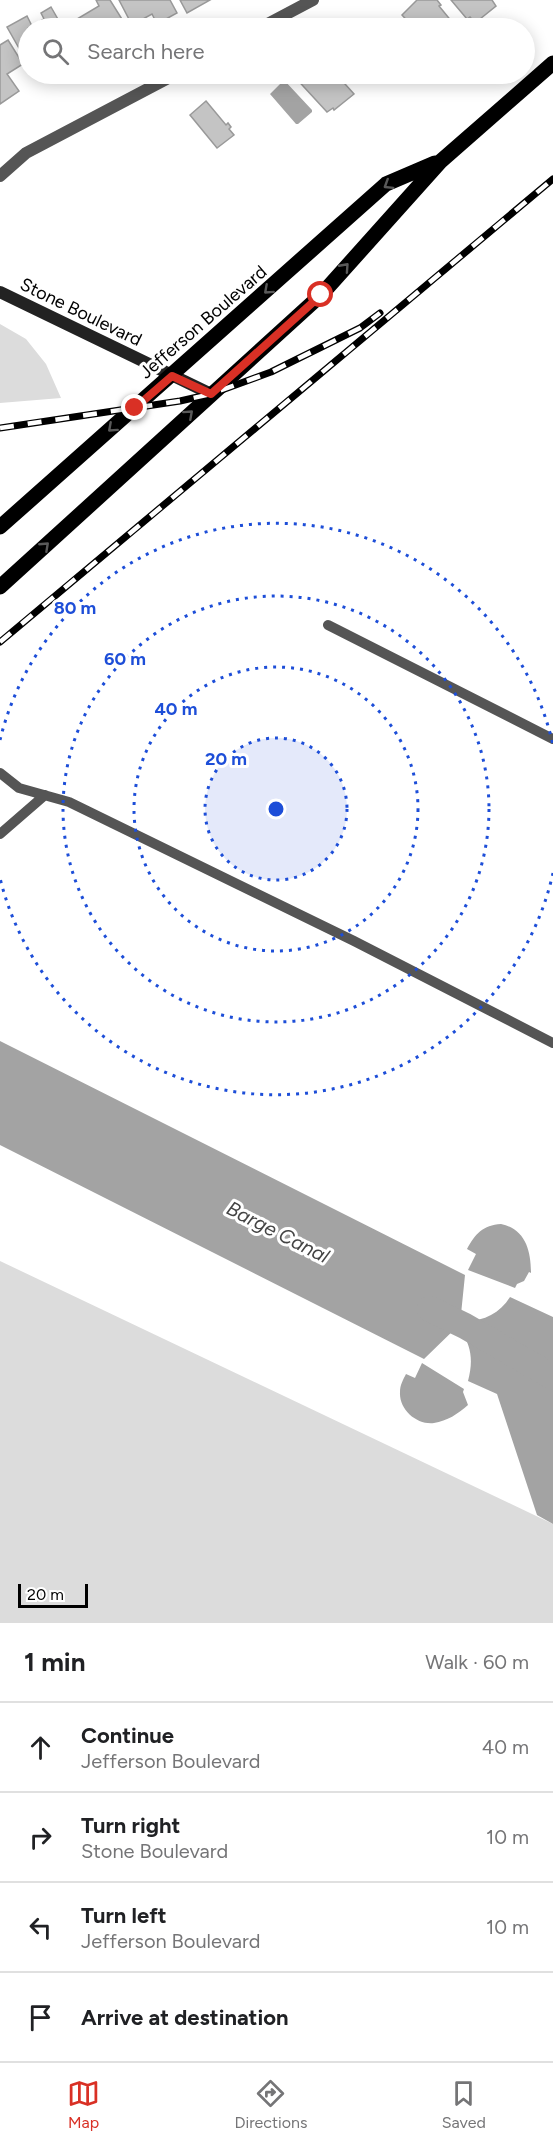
<!DOCTYPE html>
<meta charset="utf-8">
<style>
:root{--surface:#fff;--page:#f6f6f6;--text:#202124;--muted:#757577;--line:#e0e0e0;--accent:#d93025}
body{margin:0;font-family:Figtree,sans-serif;background:var(--page);color:var(--text)}
.scale{position:absolute;left:18px;bottom:15px;width:70px;box-sizing:border-box;padding-left:6px;border:3px solid #000;border-top:0;font-size:16px;line-height:21px;white-space:nowrap;color:#000;-webkit-text-stroke:4px #fff;paint-order:stroke}
.stop{position:absolute;width:18px;height:18px;margin:-14px;border:4px solid #d93025;border-radius:50%;background:#fff}
.stop.end{background:#d93025;border-color:#fff;box-shadow:0 2px 6px #0008}
.list{margin:0;padding:0;list-style:none}
h2{display:flex;justify-content:space-between;align-items:center;height:78px;margin:0;padding:0 24px;font-size:26px}
h2 small{font-size:20px;font-weight:400;color:var(--muted)}
.list li{display:grid;grid-template-columns:39px 1fr auto;gap:18px;align-items:center;box-sizing:border-box;height:90px;padding:0 24px;border-top:2px solid var(--line)}
.list b{display:block;font-size:22px;white-space:nowrap}
.list p{margin:0;font-size:20px;white-space:nowrap;color:var(--muted)}
.list em{font-size:20px;font-style:normal;color:var(--muted)}
.icon{flex:none;width:33px;height:33px;fill:none;stroke:currentColor;stroke-width:2;stroke-linecap:round;stroke-linejoin:round}
.map{position:relative;flex:none;width:553px;height:1623px;overflow:hidden}
.search{position:absolute;background:var(--surface);box-shadow:0 3px 15px #0003;left:18px;right:18px;top:18px;height:66px;display:flex;align-items:center;gap:15px;box-sizing:border-box;padding:0 21px;border-radius:33px;color:var(--muted);font-size:22px}
.sheet{height:438px;background:var(--surface)}
nav{display:flex;justify-content:space-around;align-items:center;box-sizing:border-box;height:84px;border-top:2px solid var(--line);background:var(--surface);font-size:16px;color:var(--muted)}
nav a{display:grid;justify-items:center;gap:3px}
nav .on{color:var(--accent)}
.map>svg:first-child{display:block}
.green{fill:#dcdcdc}
.water{fill:#a3a3a3}
.lines{fill:none;stroke-linecap:round;stroke-linejoin:round}
.canal{stroke:#a3a3a3;stroke-width:26}
.building{fill:#c4c4c4;stroke:#999;stroke-width:1.5}
.lane{stroke:#555;stroke-width:10}
.street{stroke:#555;stroke-width:12}
.secondary{stroke:#222;stroke-width:12}
.primary{stroke:#000;stroke-width:15}
.rail-casing{stroke:#000;stroke-width:7}
.rail{stroke:#fff;stroke-width:4.5;stroke-dasharray:14;stroke-linecap:butt}
.oneway{stroke:#595959}
.route{stroke:#d93025;stroke-width:8}
.ring{fill:none;stroke:#1d4ed8;stroke-width:3;stroke-dasharray:3 6}
.labels{text-anchor:middle;dominant-baseline:central;stroke-width:6;stroke-linejoin:round;paint-order:stroke}
.street-label{font-size:18px;fill:#000;stroke:#fff}
.water-label{font-size:20px;font-style:italic;fill:#444;stroke:#fff}
.centre{fill:#1d4ed8;stroke:#fff;stroke-width:3}
.ring-label{font-size:18px;text-anchor:middle;font-weight:bold;fill:#1d4ed8;stroke:#fff;stroke-width:6;stroke-linejoin:round;paint-order:stroke}
</style>
<div class="map">
<svg width="553" height="1623" viewBox="0 0 553 1623">
<rect width="100%" height="100%" fill="#fff"/>
<path class="green" d="M0 324 26 339 46 364 61 398 0 403Z
M0 1261 553 1524V1623H0Z"/>
<path class="water" d="M284 80 312 110V112L298 124H296L270 94Z
M0 1041 465 1275 460 1324 424 1359 0 1145Z
M501 1224C525 1229 531 1250 531 1273L529 1272 524 1281 517 1284 515 1288 468 1270 476 1254 467 1249C475 1234 483 1225 501 1224Z
M510 1297 553 1317V1524L537 1515 497 1394 468 1381C473 1362 472 1347 461 1331L466 1321C484 1321 500 1313 510 1297Z
M422 1363 464 1389 463 1392 468 1405C458 1414 447 1421 434 1423 417 1425 399 1410 400 1392 400 1385 403 1380 406 1374L415 1378Z"/>
<g class="lines">
<path class="canal" d="M430 1309 465 1326 553 1377"/>
</g>
<path class="building" d="M96 0H110L125 24 117 28H69L67 25 99 6Z
M119 0H170L177 13 157 24 152 14 132 25Z
M180 0H210L187 13Z
M417 0H437L441 5 439 6 457 28H414L402 15Z
M451 0H492L496 6 475 23 470 17 467 19Z
M51 7 63 28H28V54L24 57 7 27 27 16 32 26 44 19 41 13Z
M8 40 23 64 7 74 19 91 0 104V45Z
M292 74H336L354 94 334 110 333 108 327 112Z
M206 101 226 125 228 123 231 127 229 129 234 135 217 148 190 115Z"/>
<g class="lines">
<path class="lane" d="M328 625 553 739
M0 773 19 788 69 802 354 941 553 1043
M0 834 45 795"/>
<path class="street" d="M260 28 313 0
M0 176 26 153 176 74"/>
<path class="secondary" d="M0 292 211 394"/>
<path class="primary" d="M0 527 386 184 435 163
M0 587 321 295 441 161 553 63"/>
<defs>
<path id="rail" d="M0 428 180 401 211 394 271 372 360 328 380 313
M0 642 553 179"/>
</defs>
<use href="#rail" class="rail-casing"/>
<use href="#rail" class="rail"/>
</g>
<defs><path id="oneway-chevron" d="M-2-3.5L2.5 0L-2 3.5" fill="none" stroke-width="1.6" stroke-linecap="round" stroke-linejoin="round" transform="scale(1.5)"/></defs>
<g class="oneway">
<use href="#oneway-chevron" transform="translate(388 185) rotate(148)"/>
<use href="#oneway-chevron" transform="translate(345 267) rotate(-48)"/>
<use href="#oneway-chevron" transform="translate(268 290) rotate(138)"/>
<use href="#oneway-chevron" transform="translate(189 414) rotate(-42)"/>
<use href="#oneway-chevron" transform="translate(112 428) rotate(138)"/>
<use href="#oneway-chevron" transform="translate(45 546) rotate(-43)"/>
</g>
<g class="lines">
<path class="route" d="M135 408 172 376 211 394 321 295"/>
</g>
<circle cx="276" cy="809" r="71" fill="#1d4ed8" fill-opacity=".12"/>
<g class="ring">
<circle cx="276" cy="809" r="71"/>
<circle cx="276" cy="809" r="142"/>
<circle cx="276" cy="809" r="213"/>
<path d="M553 873A284 284 0 0 1 0 878M0 740A284 284 0 0 1 553 745"/>
</g>
<g class="labels">
<g class="street-label">
<text transform="translate(81 312) rotate(26)">Stone Boulevard</text>
<text transform="translate(203 322) rotate(-41)">Jefferson Boulevard</text>
</g>
<g class="water-label">
<text transform="translate(278 1232) rotate(27)">Barge Canal</text>
</g>
</g>
<circle cx="276" cy="809" r="9" class="centre"/>
<g class="ring-label">
<text x="75" y="614">80 m</text>
<text x="125" y="665">60 m</text>
<text x="176" y="715">40 m</text>
<text x="226" y="765">20 m</text>
</g>
</svg>
<div class="scale">20 m</div>
<div class="stop" style="left:321px;top:295px"></div>
<div class="stop end" style="left:135px;top:408px"></div>
<div class="search"><svg class="icon" aria-label="search" viewBox="0 0 24 24"><circle cx="10" cy="10" r="6"/><path d="M15 15l6 6"/></svg>Search here</div>
</div>
<section class="sheet">
<h2>1 min<small>Walk · 60 m</small></h2>
<ul class="list">
<li><svg class="icon" aria-label="ahead" viewBox="0 0 24 24"><path d="M12 20V5M6 11l6-6 6 6"/></svg><div><b>Continue</b><p>Jefferson Boulevard</p></div><em>40 m</em></li>
<li><svg class="icon" aria-label="right" viewBox="0 0 24 24"><path d="M7 20v-9h11M14 6l5 5-5 5"/></svg><div><b>Turn right</b><p>Stone Boulevard</p></div><em>10 m</em></li>
<li><svg class="icon" aria-label="left" viewBox="0 0 24 24"><path d="M17 20v-9H6M10 6l-5 5 5 5"/></svg><div><b>Turn left</b><p>Jefferson Boulevard</p></div><em>10 m</em></li>
<li><svg class="icon" aria-label="arrive" viewBox="0 0 24 24"><path d="M6 21V4h12l-3 4 3 4H6"/></svg><div><b>Arrive at destination</b></div></li>
</ul>
</section>
<nav>
<a class="on"><svg class="icon" aria-label="map" viewBox="0 0 24 24"><path d="M3 6l6-2 6 2 6-2v14l-6 2-6-2-6 2zM9 4v14M15 6v14"/></svg>Map</a>
<a><svg class="icon" aria-label="directions" viewBox="0 0 24 24"><path d="M12 3l9 9-9 9-9-9zM9 14v-3h6M13 9l2 2-2 2"/></svg>Directions</a>
<a><svg class="icon" aria-label="saved" viewBox="0 0 24 24"><path d="M7 4h10v16l-5-4-5 4z"/></svg>Saved</a>
</nav>
